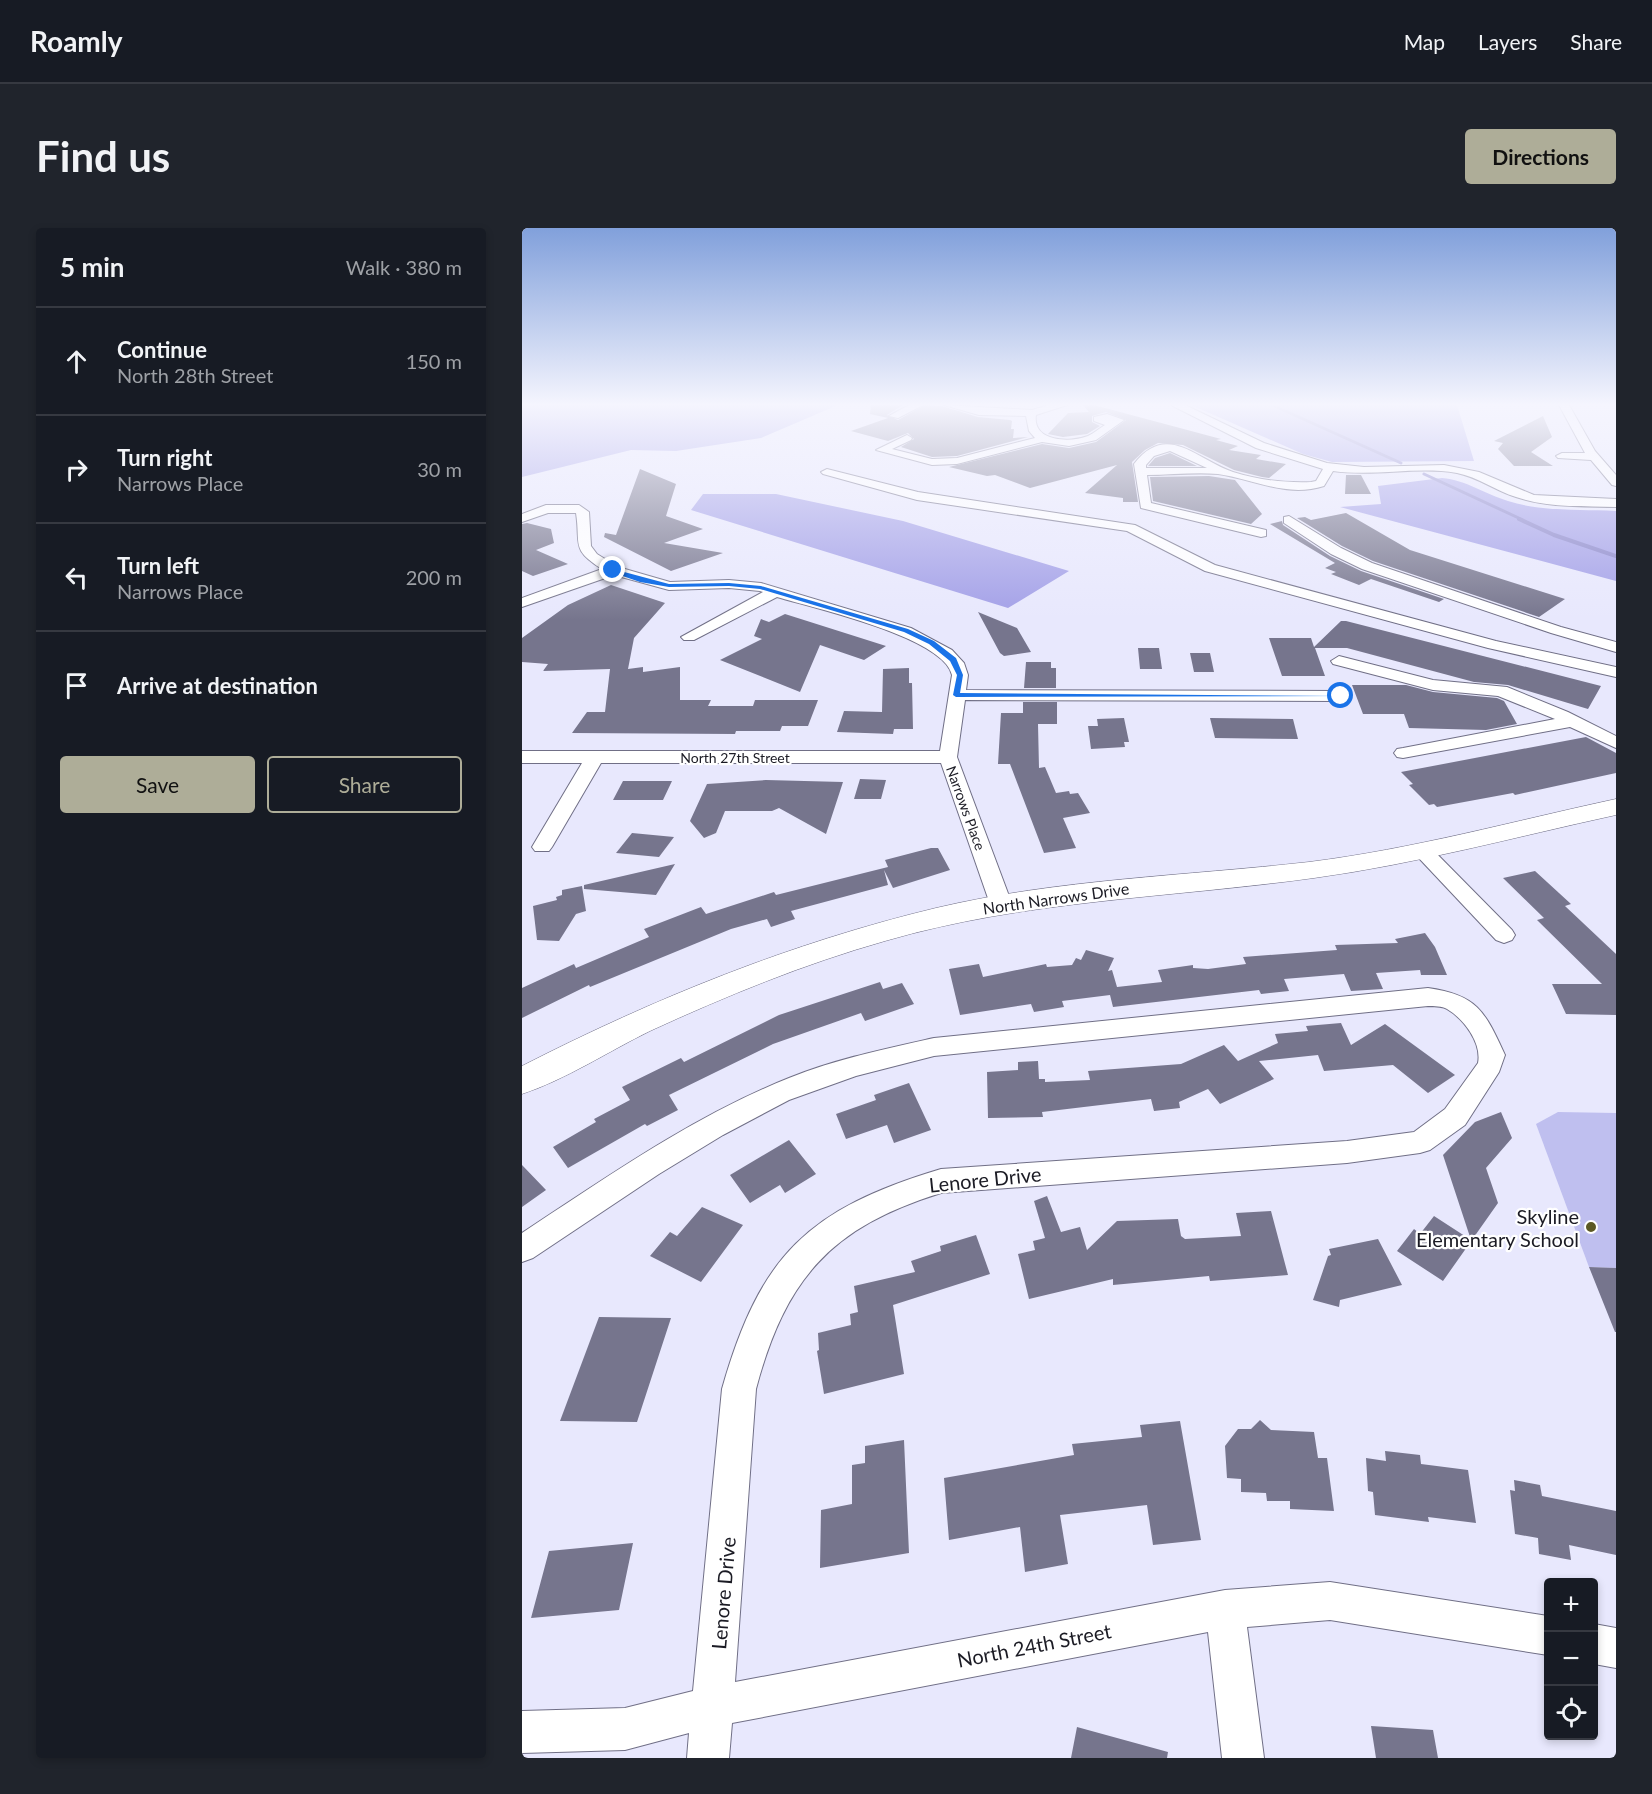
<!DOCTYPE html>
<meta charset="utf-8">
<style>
:root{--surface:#171b24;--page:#20242c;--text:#f1f3f6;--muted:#9ea1a6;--line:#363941;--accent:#aead98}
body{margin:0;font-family:Lato,sans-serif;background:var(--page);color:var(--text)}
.controls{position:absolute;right:18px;bottom:18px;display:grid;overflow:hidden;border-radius:6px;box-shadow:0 3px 9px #0003}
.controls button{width:54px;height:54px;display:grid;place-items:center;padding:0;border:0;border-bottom:2px solid var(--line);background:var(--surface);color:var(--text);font:30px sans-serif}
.stop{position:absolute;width:18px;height:18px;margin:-14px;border:4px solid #1a73e8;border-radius:50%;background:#fff}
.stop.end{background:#1a73e8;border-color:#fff;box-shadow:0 2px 6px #0008}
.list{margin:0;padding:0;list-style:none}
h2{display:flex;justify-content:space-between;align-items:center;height:78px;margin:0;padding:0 24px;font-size:26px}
h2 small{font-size:20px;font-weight:400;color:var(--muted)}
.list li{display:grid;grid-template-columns:39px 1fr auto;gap:18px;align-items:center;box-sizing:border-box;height:108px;padding:0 24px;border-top:2px solid var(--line)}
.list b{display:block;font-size:22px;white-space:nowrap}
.list p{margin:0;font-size:20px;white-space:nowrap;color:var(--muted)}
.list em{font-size:20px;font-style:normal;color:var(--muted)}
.actions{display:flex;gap:12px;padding:18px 24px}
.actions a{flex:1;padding:14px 0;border:2px solid var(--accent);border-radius:6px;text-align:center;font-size:21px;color:var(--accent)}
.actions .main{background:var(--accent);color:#111}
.icon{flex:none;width:33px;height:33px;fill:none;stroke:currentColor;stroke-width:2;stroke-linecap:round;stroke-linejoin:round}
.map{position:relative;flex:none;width:1094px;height:1530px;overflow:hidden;border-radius:6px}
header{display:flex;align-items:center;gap:36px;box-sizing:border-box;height:84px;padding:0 30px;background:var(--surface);border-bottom:2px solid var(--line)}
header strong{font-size:28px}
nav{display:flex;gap:33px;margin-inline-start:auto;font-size:21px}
.intro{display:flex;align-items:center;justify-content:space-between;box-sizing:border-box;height:144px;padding:0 36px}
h1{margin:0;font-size:42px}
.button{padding:15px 27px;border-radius:6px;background:var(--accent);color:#111;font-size:21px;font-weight:700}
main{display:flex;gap:36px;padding:0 36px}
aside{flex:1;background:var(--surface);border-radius:6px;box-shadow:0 3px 9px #0003}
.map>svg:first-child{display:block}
.green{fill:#bfbfef}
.forest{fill:#a29fe7}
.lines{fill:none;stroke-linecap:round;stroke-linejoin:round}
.stream-far1{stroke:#8682c8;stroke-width:3}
.stream{stroke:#8682c8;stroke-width:4}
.building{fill:#76758d}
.minor-casing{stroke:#706f86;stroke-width:2}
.major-casing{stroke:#706f86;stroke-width:1}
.minor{fill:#fff;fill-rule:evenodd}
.major{fill:#fff;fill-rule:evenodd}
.route{fill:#1a73e8}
.poi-dot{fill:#5b5824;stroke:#fff;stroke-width:2}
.labels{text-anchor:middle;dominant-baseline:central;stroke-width:4.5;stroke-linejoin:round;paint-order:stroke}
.far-street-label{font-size:14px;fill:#1b1b24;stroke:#fff}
.street-label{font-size:16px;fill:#1b1b24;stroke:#fff}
.near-street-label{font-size:20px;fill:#1b1b24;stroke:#fff}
.near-poi-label{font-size:20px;fill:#1b1b24;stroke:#fff;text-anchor:end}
</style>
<header>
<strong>Roamly</strong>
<nav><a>Map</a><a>Layers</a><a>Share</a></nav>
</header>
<div class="intro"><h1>Find us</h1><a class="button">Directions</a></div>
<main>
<aside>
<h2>5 min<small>Walk · 380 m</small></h2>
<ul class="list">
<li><svg class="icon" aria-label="ahead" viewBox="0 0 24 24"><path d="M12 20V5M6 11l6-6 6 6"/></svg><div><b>Continue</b><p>North 28th Street</p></div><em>150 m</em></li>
<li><svg class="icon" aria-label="right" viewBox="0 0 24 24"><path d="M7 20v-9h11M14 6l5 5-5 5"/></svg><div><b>Turn right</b><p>Narrows Place</p></div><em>30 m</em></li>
<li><svg class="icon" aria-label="left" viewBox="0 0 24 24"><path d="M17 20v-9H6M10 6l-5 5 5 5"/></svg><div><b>Turn left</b><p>Narrows Place</p></div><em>200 m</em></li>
<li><svg class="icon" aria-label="arrive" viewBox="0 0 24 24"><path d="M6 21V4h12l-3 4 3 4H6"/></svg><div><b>Arrive at destination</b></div></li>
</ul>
<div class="actions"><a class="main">Save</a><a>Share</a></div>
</aside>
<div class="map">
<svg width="1094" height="1530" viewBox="0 0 1094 1530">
<rect width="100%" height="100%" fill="#e8e8fd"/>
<path class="green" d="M1036 884 1094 885V1040L1067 1039 1014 896Z"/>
<path class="forest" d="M0 177H316L239 210 154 223 109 222 0 249Z
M669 177H935L952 233 810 234 781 226Z
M920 250C944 252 963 266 986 273 1020 284 1059 281 1094 283V353L818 279 859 276 856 258Z
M181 266H254L381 293 547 343 486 380 169 282Z"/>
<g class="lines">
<path class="stream-far1" d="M750 177 879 235
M902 246 1001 292"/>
<path class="stream" d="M997 291 1032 307 1094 328"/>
</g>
<path class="building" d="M349 177H381L365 187 376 192 403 177 420 178 456 189 488 192 490 193 489 201H492L491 210 506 209 435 228 410 229 379 219 392 211 386 205 366 213 329 203 366 190 348 186Z
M561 177H572L699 211 694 212 716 218 707 222 739 227 734 231 764 236 747 250 740 249 712 242 661 217 636 215 623 222 610 234 616 274H601V270L563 265 595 237 508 260 473 247 465 248 427 239 520 216 547 220 574 214 604 192 584 184 570 188V194L578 198 565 206 541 209 526 206 546 185 567 184Z
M1021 188 1030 209 1009 224 1031 238H992L976 221 981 215 972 213Z
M648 225 675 238H626L633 230Z
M118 241 154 256 144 288 181 301 142 315 201 325 149 343 82 309 83 305 94 307Z
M824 247H839L849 266H823Z
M687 248 713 252 740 286 729 296 631 273 628 249Z
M824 285 888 322 1043 371 1017 389 851 333 820 318 775 290 783 289 789 292Z
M760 293 761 297 808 328 839 343 922 371 917 374 849 351 837 357 809 346 814 344 803 340 813 335 748 296Z
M5 295 29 301 32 315 14 322 46 336 11 348 0 343V296Z
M89 357 143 375 112 410 106 441 121 439V444L158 439V472H189L186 478H231L233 472H296L286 498H260L258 503H214L213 506 50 505 65 484H83L88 441 21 443 26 436 0 434V410L46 377Z
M456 384 495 400 509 424 482 428 478 425Z
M263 386 364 418 342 432 298 417 278 464 198 432 240 411 232 408 239 391 247 394Z
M819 393H824L1079 458 1066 481 986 457 952 454 825 420H793L803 448H760L747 410H789L792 419Z
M616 420H637L640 441H618Z
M668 425H688L692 444H672Z
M504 434H529V440H534V460H502Z
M387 440V455H390L391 501H372L371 506 315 504 322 483 360 484 361 441Z
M830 457H884L911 464 975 470 982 473 995 496 964 502 887 500 882 486H841Z
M501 474H535V496H516L517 540 523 539 534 565 547 563 548 566 556 565 568 585 541 590 554 620 522 625 488 536H476L479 485H501Z
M602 490 607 514H602L603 519 569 521 566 498H576L575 491Z
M688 490 771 491 776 511 693 510Z
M1064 509 1094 525V545L993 567 991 565 915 579 912 576 907 577 887 557 891 556 879 544Z
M338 551 364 552 359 571H332Z
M244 552 321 554 304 606 257 580 250 583H203L194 605 182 610 168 593 185 556Z
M101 553H150L141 572H91Z
M110 605 152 609 137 629 94 625Z
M409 620H416L428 642 371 660 362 642 366 657 269 683 273 691 249 699 245 691 209 701 68 759 67 757 0 790V760L52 736 54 740 127 709 122 701 179 679 184 686 252 664 254 667 366 639 363 632Z
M153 636 134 667 62 661V657Z
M1013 643 1049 676 1043 678 1094 726V787L1044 786 1030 756H1080L1015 692 1022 690 981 650Z
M60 658 64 683 54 686 37 713 15 712 11 678 35 672 34 669 40 667V662Z
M903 705 913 719 925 747H899L898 742 854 745 861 761 829 763 822 746 762 751 767 763 739 766 737 762 591 779 588 767 540 773 542 779 512 784 509 776 438 787 427 741 457 736 461 749 524 736 525 739 550 737 554 730 559 732 564 722 592 730 586 743 590 742 595 759 640 754 636 742 671 737V740L686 741 724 736 721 729 815 722 813 717 876 715 873 711Z
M358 754 361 761 380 755 392 776 343 793 339 785 251 816 147 867 156 882 125 898 123 896 46 940 31 919 74 894 72 891 108 872 100 859 159 830 162 834 257 787Z
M819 795 829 817 863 796 933 847 906 865 871 837 802 843 796 827 737 833 752 851 698 876 686 861 657 874 658 880 632 883 629 871 520 884 521 889 466 890 465 844 496 842V834L516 833 517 851H523V854L568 852 566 843 659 836 702 817 716 833 756 815 753 806 786 803 784 798Z
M387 855 409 902 372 915 365 897 324 911 314 886 354 872 352 867Z
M979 884 990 910 964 940 976 975 921 1053 875 1023 892 1001 898 1006 912 988 949 1012 921 927 953 894Z
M267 912 294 946 263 965 258 957 228 975 208 947Z
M0 937 24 962 0 979Z
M525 968 539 1004 558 999 565 1022 595 993 656 991 659 1008 663 1011 719 1008 714 985 749 983 766 1047 688 1053 687 1048 591 1057V1051L507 1071 496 1026 513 1022 511 1013 523 1010 512 973Z
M180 979 221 997 179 1054 128 1028 148 1004 155 1008Z
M454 1007 468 1046 371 1077 382 1146 302 1166 295 1123 297 1122 296 1105 329 1097 328 1086 336 1084 332 1058 393 1044 389 1033 419 1023 418 1018Z
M856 1011 880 1057 818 1072 817 1079 791 1072 806 1028 809 1027 807 1021Z
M1067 1039 1094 1040V1104H1093Z
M77 1089 149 1090 115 1194 38 1193Z
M738 1192 749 1202 792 1204 796 1230H805L812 1283 768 1281V1273H745L744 1265 719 1264V1251L705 1250 703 1218 716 1201H729Z
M658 1193 679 1312 631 1317 625 1277 538 1287 546 1336 503 1344 498 1299 427 1312 422 1250 552 1227 550 1216 620 1209 618 1197Z
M382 1212 387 1325 298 1340 299 1282 330 1276V1237L343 1235V1218Z
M863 1223 898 1227 899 1236 946 1242 954 1295 906 1289 907 1294 853 1287 851 1264 846 1263 844 1230 864 1233Z
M992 1252 1018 1257 1020 1268 1094 1283V1327L1047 1317 1049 1332 1017 1326 1016 1310 993 1306 988 1262 993 1263Z
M111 1315 97 1382 9 1390 27 1323Z
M849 1498 911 1502 916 1530H854Z
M555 1499 646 1524 645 1530H549Z"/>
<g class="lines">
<defs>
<path id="minor" d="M387 177H401L376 190 367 188Z
M422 177 510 182 527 177H545L514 187C510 214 548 215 566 208 572 205 578 200 583 197L572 193V189L585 186 602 192 574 212 547 218 520 214 435 236 410 237 354 222 385 207 390 210 389 212 370 221 410 231 435 230 513 210 507 203 504 188 457 187Z
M649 177H663L742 215 805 235 842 239 922 237 957 244 1012 267 1094 271V279C1060 278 1026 280 994 269 974 263 956 249 935 245 894 238 853 249 811 243L802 258C764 270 732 251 696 246 673 244 648 247 625 247L629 275 744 302V308L739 309 619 280 612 236C645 193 675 232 711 244 736 252 764 255 789 254L794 253 801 241 734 220ZM648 223 685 240H624V237L632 228Z
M1037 177H1047L1073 223 1094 247V258L1090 257 1069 232 1036 230 1034 228 1040 225H1063Z
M305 241 396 264 613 297 693 337 974 413 1094 439V449L966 420 683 343 605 303 395 272 301 246 299 244Z
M57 277 67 284 69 318 75 326 96 339 148 354 207 352 239 355 389 400 430 422 442 435 446 447 444 462 819 463 827 468 819 473 443 472 435 529 490 676 487 681H471L468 676 419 535H79L30 619 27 623H13L10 619 60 535H0V523H418L430 447C422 409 291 380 255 369L172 412H162L159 409 241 364 238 363 207 360 147 362 92 347 0 379V370L80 341C48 321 59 316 54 285H26L0 294V286L24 277Z
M767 288 819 320 850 335 1039 399 1094 414V424L1029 405 840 341 809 326 762 295V289Z
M817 428 911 452 985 459 1046 484 1094 508V520L1048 499 881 530 875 529 872 525 875 521 881 520 1033 491 976 468 911 462 811 436 809 433Z
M900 616 907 618 990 702 993 707 990 712 982 715 974 712 893 626 890 622 893 618Z
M906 760C956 767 963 784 983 827L977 844 943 897 908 922 898 925 825 935 419 965C309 999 263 1051 234 1161L213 1454 703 1362 808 1354 1026 1388V1427L808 1392 725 1399 742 1530H700L686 1404 210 1495 207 1530H165L167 1505 103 1522 0 1525V1483L103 1480 171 1463 200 1161C238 1027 286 981 419 941L825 913 892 904 923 881 956 835C960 815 942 791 925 781 920 778 912 778 906 778L412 828 334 848 267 872 201 907 137 946 11 1030 0 1034V1005C85 949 172 888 267 850 314 831 363 821 412 810Z
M1072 1396 1094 1400V1440L1072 1436Z"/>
<path id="major" d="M1094 571V587C993 609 894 636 792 650 648 670 503 672 363 713 282 736 204 768 128 803 87 823 43 852 0 866V838C133 770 269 715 414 680 537 651 663 648 787 634 891 621 992 593 1094 571Z"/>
</defs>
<use href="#minor" class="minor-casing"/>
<use href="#major" class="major-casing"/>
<use href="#minor" class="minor"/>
<use href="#major" class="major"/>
</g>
<linearGradient id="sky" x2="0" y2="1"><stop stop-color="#81a0db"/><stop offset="0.45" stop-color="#f5f5fe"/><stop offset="1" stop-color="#f5f5fe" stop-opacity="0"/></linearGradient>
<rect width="1094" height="392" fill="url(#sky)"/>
<path class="route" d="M91 341 147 356 207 355 239 358 386 401 412 413 434 430 441 447 438 465 823 468 434 469 431 467 435 447 428 433 407 416 382 404 238 361 207 358 147 359 118 354 89 344Z"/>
<circle class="poi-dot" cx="1069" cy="999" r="6"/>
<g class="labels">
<g class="far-street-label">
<text x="213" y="529">North 27th Street</text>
<text transform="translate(444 580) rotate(70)">Narrows Place</text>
</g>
<g class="street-label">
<text transform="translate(534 670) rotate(-8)">North Narrows Drive</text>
</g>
<g class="near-street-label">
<text transform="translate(463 951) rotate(-6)">Lenore Drive</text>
<text transform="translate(201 1365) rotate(-85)">Lenore Drive</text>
<text transform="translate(512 1417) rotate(-11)">North 24th Street</text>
</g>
<g class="near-poi-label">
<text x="1057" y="988">Skyline<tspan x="1057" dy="23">Elementary School</tspan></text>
</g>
</g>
</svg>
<div class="controls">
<button>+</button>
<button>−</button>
<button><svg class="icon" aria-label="locate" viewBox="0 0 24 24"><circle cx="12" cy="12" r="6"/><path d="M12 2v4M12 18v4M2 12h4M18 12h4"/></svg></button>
</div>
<div class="stop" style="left:819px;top:468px"></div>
<div class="stop end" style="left:91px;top:342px"></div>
</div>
</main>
